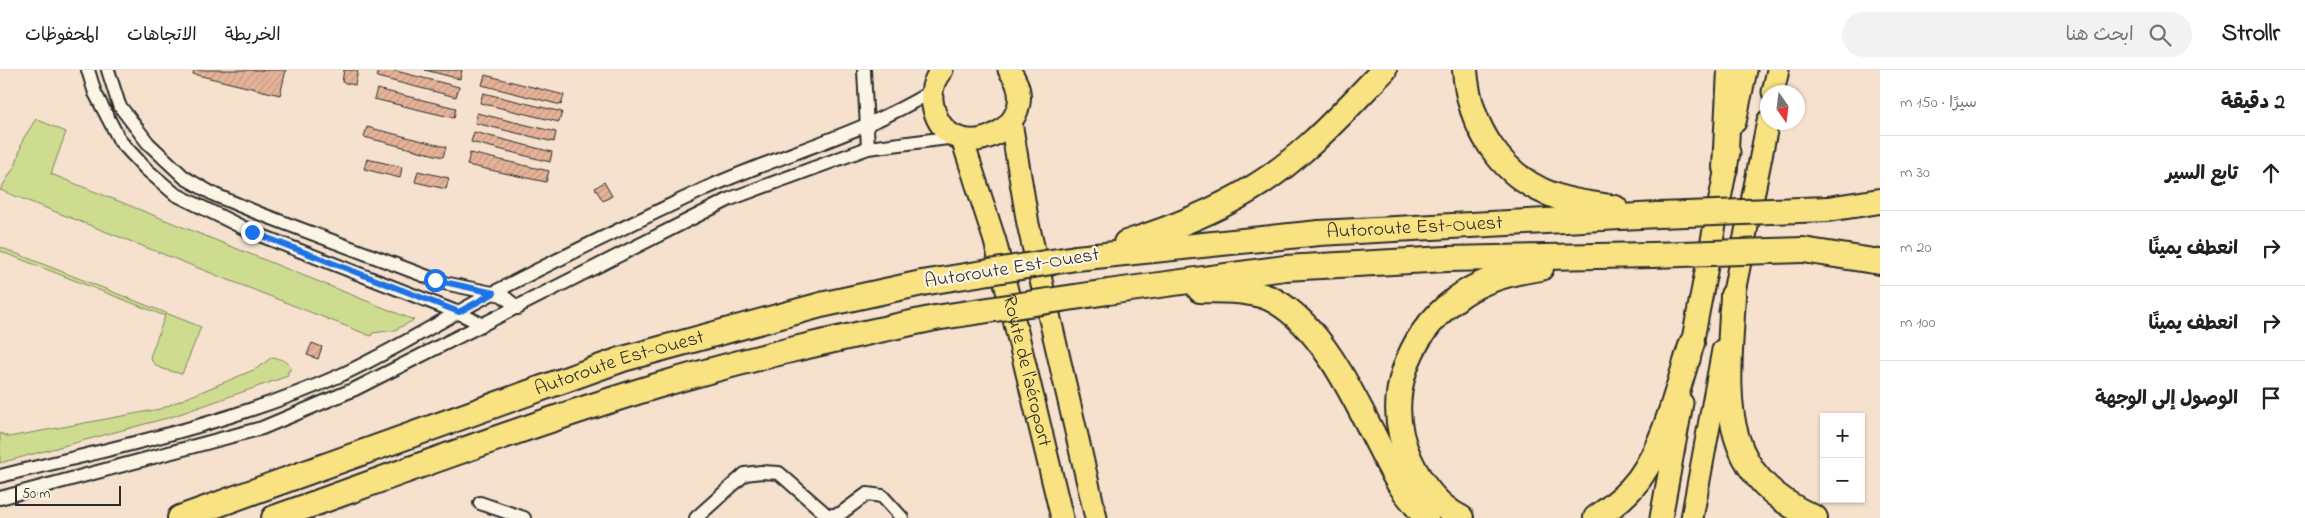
<!DOCTYPE html>
<html lang="ar">
<meta charset="utf-8">
<style>
:root{--surface:#fff;--page:#f2f2f2;--text:#202124;--muted:#757577;--line:#e0e0e0}
body{margin:0;font-family:"Indie Flower","Playpen Sans Arabic",sans-serif;background:var(--page);color:var(--text);direction:rtl}
.controls{position:absolute;right:15px;bottom:15px;display:grid;overflow:hidden;border-radius:0px;box-shadow:0 1px 4px #0004}
.controls button{width:45px;height:45px;display:grid;place-items:center;padding:0;border:0;border-bottom:1px solid var(--line);background:var(--surface);color:var(--text);font:25px sans-serif}
.compass{position:absolute;left:1760px;top:15px;width:45px;height:45px;border-radius:50%;background:var(--surface);box-shadow:0 1px 4px #0004;rotate:166deg}
.scale{position:absolute;left:15px;bottom:12px;width:106px;box-sizing:border-box;padding-left:5px;border:2px solid #2b2b2b;border-top:0;font-size:14px;line-height:18px;white-space:nowrap;color:#2b2b2b;-webkit-text-stroke:4px #fcf5e5;paint-order:stroke}
.stop{position:absolute;width:15px;height:15px;margin:-11px;border:4px solid #1a73e8;border-radius:50%;background:#fff}
.stop.end{background:#1a73e8;border-color:#fff;box-shadow:0 1px 5px #0008}
.list{margin:0;padding:0;list-style:none}
h2{display:flex;justify-content:space-between;align-items:center;height:65px;margin:0;padding:0 20px;font-size:21px}
h2 small{font-size:16px;font-weight:400;color:var(--muted)}
.list li{display:grid;grid-template-columns:32px 1fr auto;gap:15px;align-items:center;box-sizing:border-box;height:75px;padding:0 20px;border-top:1px solid var(--line)}
.list b{display:block;font-size:19px;white-space:nowrap}
.list em{font-size:16px;font-style:normal;color:var(--muted)}
.icon{flex:none;width:28px;height:28px;fill:none;stroke:currentColor;stroke-width:2;stroke-linecap:round;stroke-linejoin:round}
.map{position:relative;flex:none;width:1880px;height:448px;overflow:hidden;direction:ltr}
header{display:flex;align-items:center;gap:30px;box-sizing:border-box;height:70px;padding:0 25px;background:var(--surface);border-bottom:1px solid var(--line)}
header strong{font-size:24px}
nav{display:flex;gap:28px;margin-inline-start:auto;font-size:18px}
.search{width:350px;height:45px;background:var(--page);display:flex;align-items:center;gap:12px;box-sizing:border-box;padding:0 18px;border-radius:28px;color:var(--muted);font-size:19px}
main{display:flex}
aside{flex:1;background:var(--surface)}
.map>svg:first-child{display:block}
.green{fill:#cedc90;stroke:#7c845e}
.building{fill:url(#building-hatch);stroke:#2b2b2b}
.lines{fill:none;stroke-linecap:round;stroke-linejoin:round}
.minor-casing{stroke:#2b2b2b;stroke-width:16}
.trunk-casing{stroke:#2b2b2b;stroke-width:25}
.motorway-casing{stroke:#2b2b2b;stroke-width:28}
.minor{stroke:#fcf5e5;stroke-width:12}
.trunk{stroke:#f8e281;stroke-width:21}
.motorway{stroke:#f8e281;stroke-width:24}
.motorway-bridge-casing{stroke:#2b2b2b;stroke-width:28;stroke-linecap:butt}
.motorway-bridge{stroke:#f8e281;stroke-width:24}
.route{stroke:#1a73e8;stroke-width:6}
.labels{text-anchor:middle;dominant-baseline:central;stroke-width:4.5;stroke-linejoin:round;paint-order:stroke}
.street-label{font-size:20px;fill:#2b2b2b;stroke:#fcf5e5}
</style>
<header>
<strong>Strollr</strong>
<div class="search"><svg class="icon" aria-label="search" viewBox="0 0 24 24"><circle cx="10" cy="10" r="6"/><path d="M15 15l6 6"/></svg>ابحث هنا</div>
<nav><a>الخريطة</a><a>الاتجاهات</a><a>المحفوظات</a></nav>
</header>
<main>
<aside>
<h2>2 دقيقة<small>سيرًا · 150 m</small></h2>
<ul class="list">
<li><svg class="icon" aria-label="ahead" viewBox="0 0 24 24"><path d="M12 20V5M6 11l6-6 6 6"/></svg><div><b>تابع السير</b></div><em>30 m</em></li>
<li><svg class="icon" aria-label="right" viewBox="0 0 24 24"><path d="M7 20v-9h11M14 6l5 5-5 5"/></svg><div><b>انعطف يمينًا</b></div><em>20 m</em></li>
<li><svg class="icon" aria-label="right" viewBox="0 0 24 24"><path d="M7 20v-9h11M14 6l5 5-5 5"/></svg><div><b>انعطف يمينًا</b></div><em>100 m</em></li>
<li><svg class="icon" aria-label="arrive" viewBox="0 0 24 24"><path d="M6 21V4h12l-3 4 3 4H6"/></svg><div><b>الوصول إلى الوجهة</b></div></li>
</ul>
</aside>
<div class="map">
<svg width="1880" height="448" viewBox="0 0 1880 448">
<defs>
<pattern id="building-hatch" width="6" height="6" patternUnits="userSpaceOnUse" patternTransform="scale(1.25)"><rect width="6" height="6" fill="#e6b398"/><path d="M-1 1l2-2M0 6l6-6M5 7l2-2" fill="none" stroke="#c59a83"/></pattern>
</defs>
<rect width="100%" height="100%" fill="#f5e1ce"/>
<filter id="ink" filterUnits="userSpaceOnUse"><feTurbulence type="fractalNoise" baseFrequency=".02" numOctaves="2"/><feDisplacementMap in="SourceGraphic" scale="10" xChannelSelector="R" yChannelSelector="G"/><feConvolveMatrix kernelMatrix="1 2 1 2 8 2 1 2 1" color-interpolation-filters="sRGB"/></filter>
<g filter="url(#ink)">
<path class="green" d="M36 49 66 62 51 104 414 250 395 260 373 263 371 266 0 120 16 94 23 69Z
M0 177 201 257 182 304C171 301 153 299 150 287L165 246 0 181Z
M271 288C281 288 287 290 292 299L288 301V306L171 347 0 393V363L9 367 160 339 256 299Z"/>
<path class="building" d="M194 0H286L280 25 193 4Z
M344 0H358L355 15 342 12Z
M379 0H392L459 17 456 27 377 7Z
M425 0H462L460 9Z
M485 5 564 25 561 35 482 15Z
M377 19 456 38 454 48 374 29Z
M483 23 562 42 559 52 480 33Z
M477 43 556 62 554 72 475 53Z
M367 57 446 77 443 87 364 67Z
M474 62 552 82 550 92 471 72Z
M470 83 549 101 546 112 467 95Z
M367 89 402 97 400 108 364 99Z
M418 101 449 108 446 119 415 112Z
M604 112 612 126 603 131 595 118Z
M312 273 322 277 318 289 307 285Z"/>
<g class="lines">
<defs>
<path id="minor" d="M88 0 95 23 120 71 146 99 175 124 252 162 459 243 483 255
M108 0 119 35 148 73 185 108 215 125 258 143 444 213 502 225 518 238
M864 0 868 78
M0 406C114 378 233 353 341 305 393 281 442 250 493 223 559 188 627 156 694 124 772 86 858 67 932 21
M0 428 262 358 355 319 730 129 868 78 956 67
M480 433 524 448
M696 448 745 404 761 402 779 403 828 446 840 444 867 424 882 426 902 448"/>
<g id="trunk">
<path d="M942 0C933 10 930 23 933 36 949 105 1052 57 1009 0"/>
<path d="M1773 22 1778 0"/>
<path d="M1011 52 1028 154 1096 448"/>
<path d="M1735 52 1746 0"/>
<path id="s1" d="M962 69 995 171 1062 448"/>
<path d="M1730 242 1768 51"/>
<path d="M1689 290 1729 82"/>
<path d="M1661 448 1682 333"/>
<path d="M1692 448 1723 280"/>
</g>
<g id="motorway">
<path d="M1465 0C1469 55 1500 107 1555 126 1573 133 1595 134 1615 138"/>
<path d="M1725 98 1730 0"/>
<path d="M1828 139 1880 131"/>
<path d="M1126 173C1170 159 1212 143 1251 119 1302 89 1343 42 1384 0"/>
<path d="M1803 180 1880 192"/>
<path id="s2" d="M1076 188 1319 163 1658 145"/>
<path d="M1200 220C1223 221 1254 219 1275 231 1332 263 1366 356 1398 412 1406 424 1417 436 1426 448"/>
<path d="M1108 222 1285 198 1446 189 1652 185"/>
<path d="M1733 225C1729 320 1711 402 1815 448"/>
<path id="s3" d="M180 448 623 289 821 235 922 213"/>
<path d="M274 448C400 403 525 356 653 317 745 289 840 268 935 248"/>
<path d="M1461 448C1437 436 1421 414 1410 390 1382 331 1407 266 1456 229 1480 210 1512 202 1541 198"/>
<path d="M1596 448C1612 437 1627 425 1639 409 1667 370 1677 318 1692 273"/>
</g>
</defs>
<use href="#minor" class="minor-casing"/>
<use href="#trunk" class="trunk-casing"/>
<use href="#motorway" class="motorway-casing"/>
<use href="#minor" class="minor"/>
<use href="#trunk" class="trunk"/>
<use href="#motorway" class="motorway"/>
<defs>
<path id="motorway-bridge" d="M1658 145 1828 139
M1652 185 1803 180
M922 213 1076 188
M935 248 1108 222"/>
</defs>
<use href="#motorway-bridge" class="motorway-bridge-casing"/>
<use href="#motorway-bridge" class="motorway-bridge"/>
</g>
</g>
<g class="lines" filter="url(#ink)">
<path class="route" d="M252 162 459 242 494 223 435 210"/>
</g>
<g class="labels">
<g class="street-label">
<text stroke="none"><textPath href="#s2" startOffset="340">Autoroute Est-Ouest</textPath></text>
<text transform="translate(1012 199) rotate(-9)">Autoroute Est-Ouest</text>
<text stroke="none"><textPath href="#s3" startOffset="466">Autoroute Est-Ouest</textPath></text>
<text stroke="none"><textPath href="#s1" startOffset="241">Route de l'aéroport</textPath></text>
</g>
</g>
</svg>
<div class="controls">
<button>+</button>
<button>−</button>
</div>
<svg class="compass" viewBox="-18 -18 36 36"><path d="M0-13l5 13h-10z" fill="#e53935"/><path d="M0 13l5-13h-10z" fill="#757577"/></svg>
<div class="scale">50 m</div>
<div class="stop" style="left:435px;top:210px"></div>
<div class="stop end" style="left:252px;top:162px"></div>
</div>
</main>
